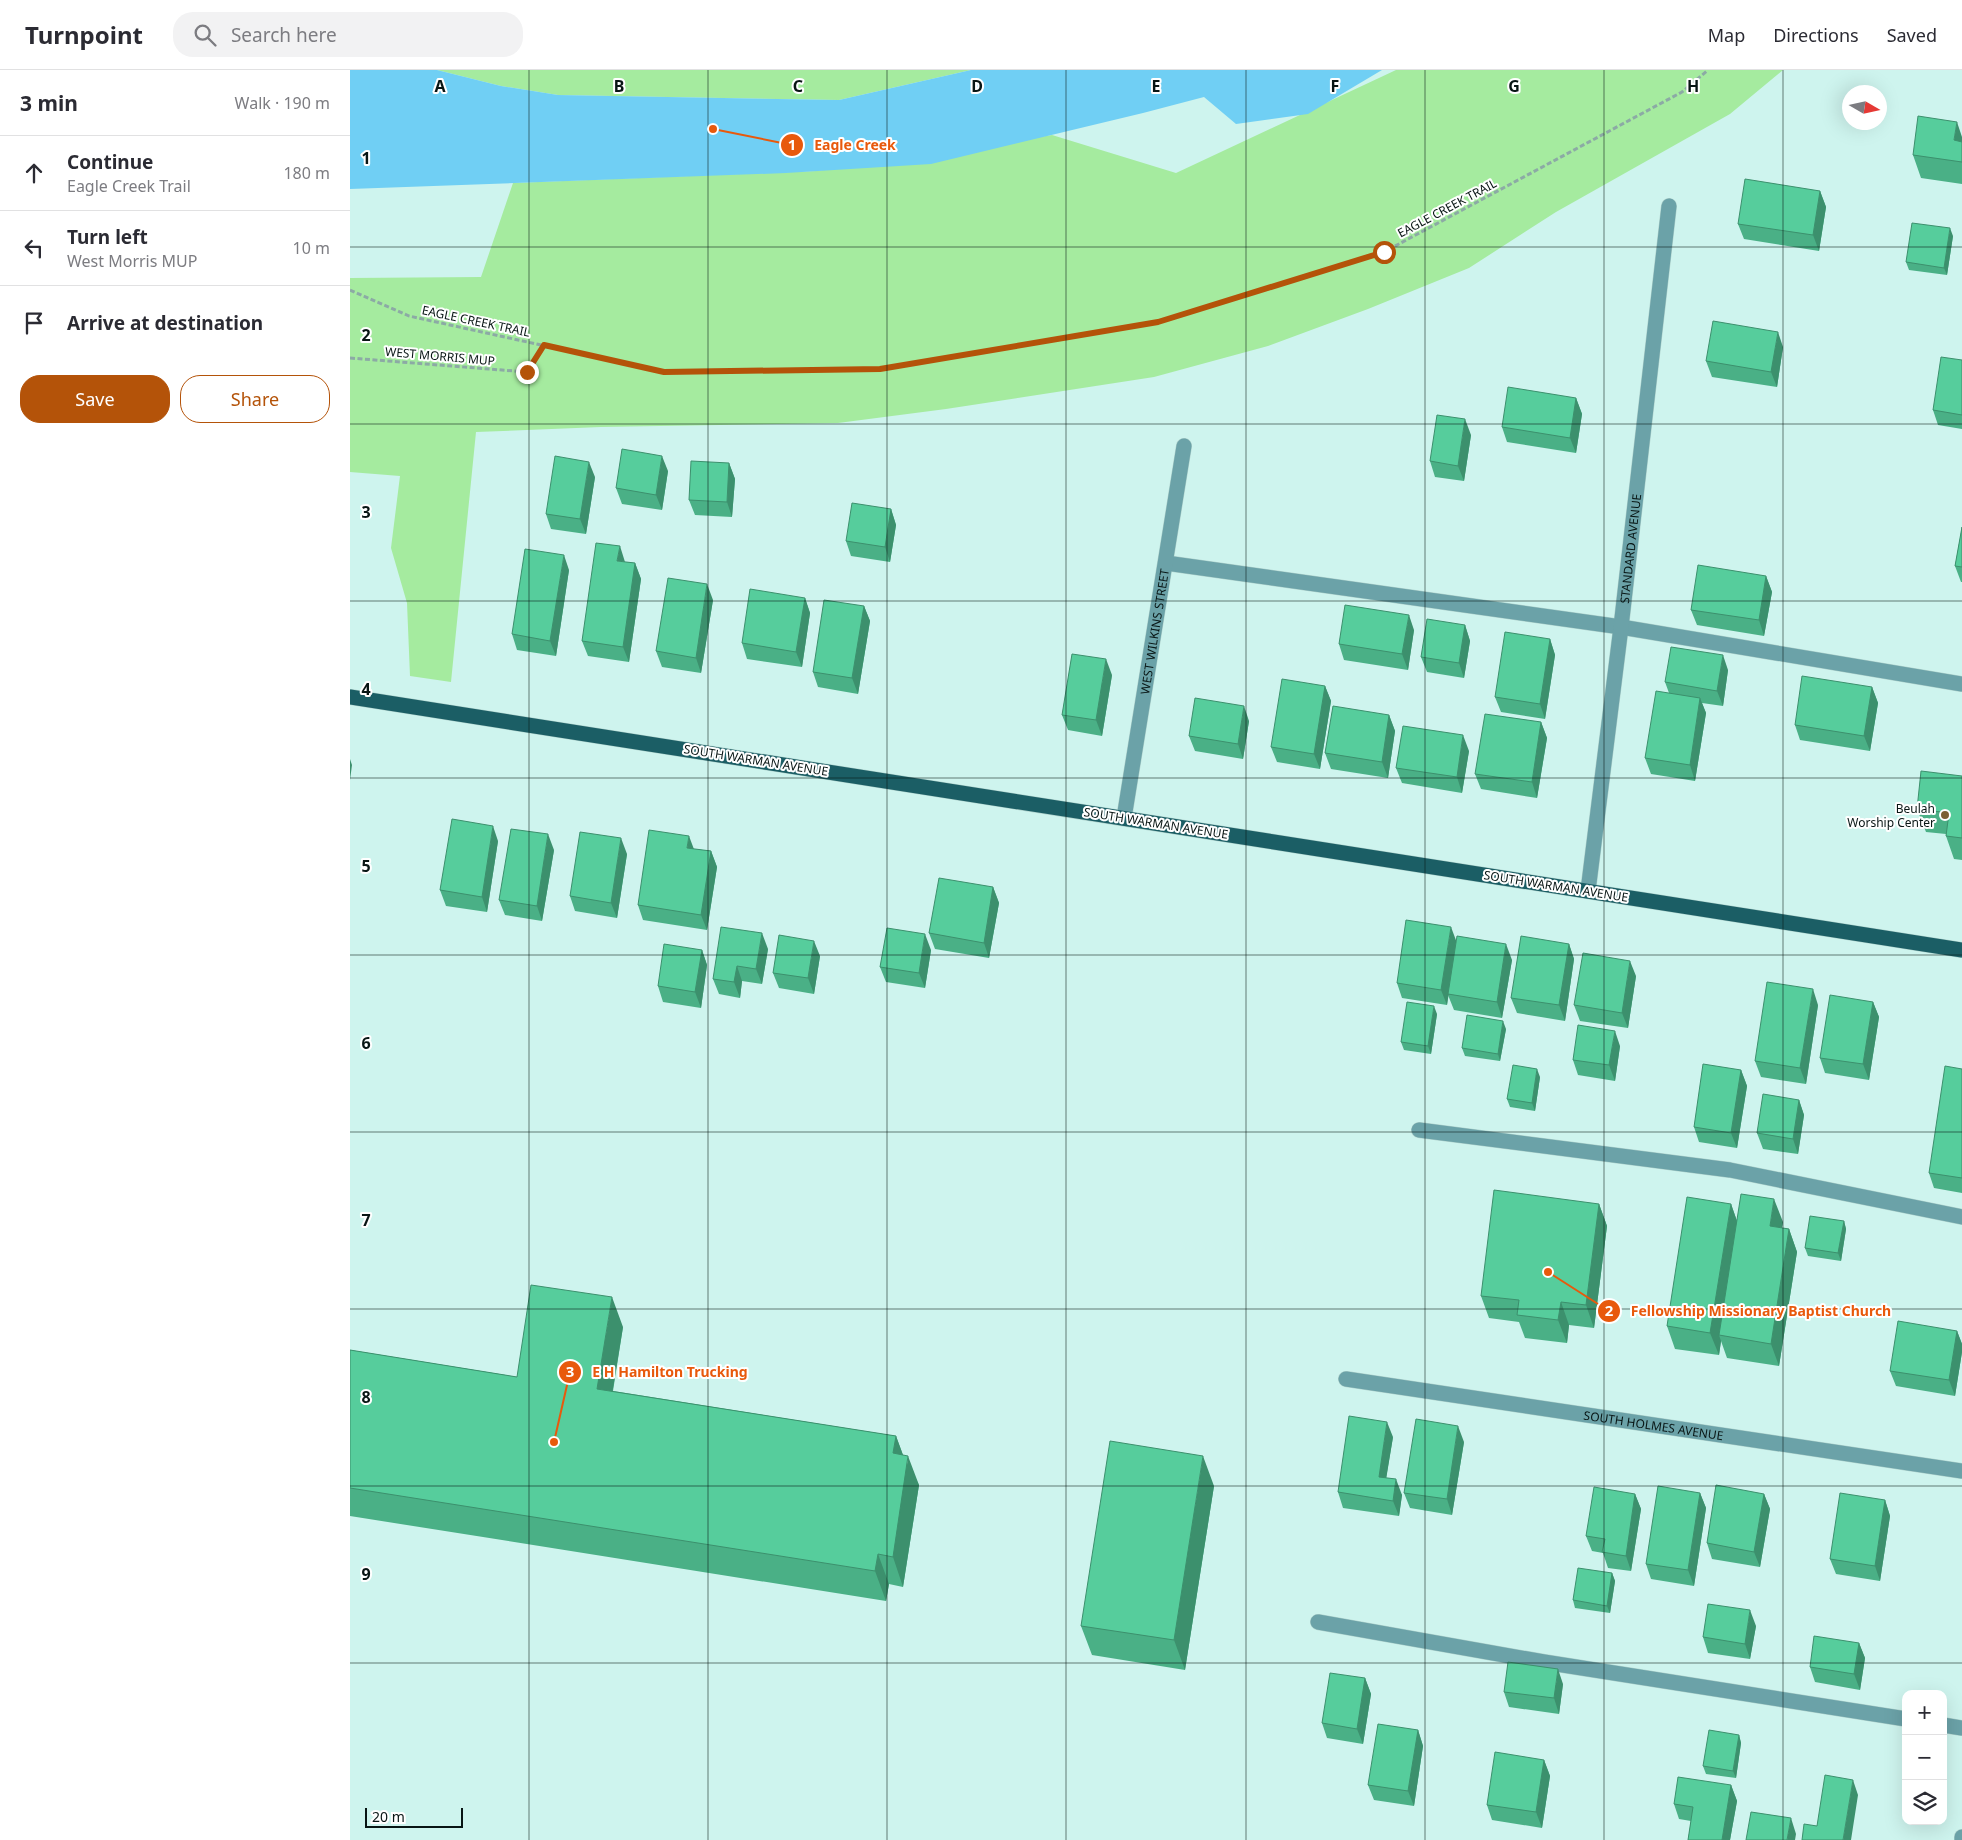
<!DOCTYPE html>
<meta charset="utf-8">
<style>
:root{--surface:#fff;--page:#f2f2f3;--text:#2b2b33;--muted:#7c7c81;--line:#e1e1e2;--accent:#b45309}
body{margin:0;font-family:"Noto Sans",sans-serif;background:var(--page);color:var(--text)}
.controls{position:absolute;right:15px;bottom:15px;display:grid;overflow:hidden;border-radius:10px;box-shadow:0 5px 20px #0002}
.controls button{width:45px;height:45px;display:grid;place-items:center;padding:0;border:0;border-bottom:1px solid var(--line);background:var(--surface);color:var(--text);font:25px sans-serif}
.compass{position:absolute;left:1492px;top:15px;width:45px;height:45px;border-radius:50%;background:var(--surface);box-shadow:0 5px 20px #0002;rotate:99deg}
.scale{position:absolute;left:15px;bottom:12px;width:98px;box-sizing:border-box;padding-left:5px;border:2px solid #081514;border-top:0;font-size:14px;line-height:18px;white-space:nowrap;color:#081514;-webkit-text-stroke:4px #fff;paint-order:stroke}
.stop{position:absolute;width:15px;height:15px;margin:-11px;border:4px solid #b45309;border-radius:50%;background:#fff}
.stop.end{background:#b45309;border-color:#fff;box-shadow:0 1px 5px #0008}
.list{margin:0;padding:0;list-style:none}
h2{display:flex;justify-content:space-between;align-items:center;height:65px;margin:0;padding:0 20px;font-size:21px}
h2 small{font-size:16px;font-weight:400;color:var(--muted)}
.list li{display:grid;grid-template-columns:32px 1fr auto;gap:15px;align-items:center;box-sizing:border-box;height:75px;padding:0 20px;border-top:1px solid var(--line)}
.list b{display:block;font-size:19px;white-space:nowrap}
.list p{margin:0;font-size:16px;white-space:nowrap;color:var(--muted)}
.list em{font-size:16px;font-style:normal;color:var(--muted)}
.actions{display:flex;gap:10px;padding:15px 20px}
.actions a{flex:1;padding:11px 0;border:1px solid var(--accent);border-radius:20px;text-align:center;font-size:18px;color:var(--accent)}
.actions .main{background:var(--accent);color:#fff}
.icon{flex:none;width:28px;height:28px;fill:none;stroke:currentColor;stroke-width:2;stroke-linecap:round;stroke-linejoin:round}
.map{position:relative;flex:none;width:1612px;height:1770px;overflow:hidden}
header{display:flex;align-items:center;gap:30px;box-sizing:border-box;height:70px;padding:0 25px;background:var(--surface);border-bottom:1px solid var(--line)}
header strong{font-size:24px}
nav{display:flex;gap:28px;margin-inline-start:auto;font-size:18px}
.search{width:350px;height:45px;background:var(--page);display:flex;align-items:center;gap:12px;box-sizing:border-box;padding:0 18px;border-radius:20px;color:var(--muted);font-size:19px}
main{display:flex}
aside{flex:1;background:var(--surface)}
.map>svg:first-child{display:block}
.green{fill:#a5eb9f}
.water{fill:#70cff4}
.lines{fill:none;stroke-linecap:round;stroke-linejoin:round}
.minor-casing{stroke:#aed0cb;stroke-width:16}
.major-casing{stroke:#aed0cb;stroke-width:16}
.path{stroke:#8caaa5;stroke-width:3;stroke-dasharray:5 2.5;stroke-linecap:butt}
.minor{stroke:#6ba2a8;stroke-width:15}
.major{stroke:#1b5e65;stroke-width:15}
.wall{fill:#4ab086}
.shaded-wall{fill:#3c906d}
.building{fill:#56cd9c;stroke:#3c906d}
.route{stroke:#b45309;stroke-width:6}
.grid{fill:none;stroke:#081514;stroke-width:1;stroke-opacity:0.55}
.poi-dot{fill:#7b6032;stroke:#fff;stroke-width:2}
.labels{text-anchor:middle;dominant-baseline:central;stroke-width:4;stroke-linejoin:round;paint-order:stroke}
.street-label{font-size:12px;fill:#081514;stroke:#fff}
.poi-label{font-size:12px;fill:#081514;stroke:#fff;text-anchor:end}
.grid-label{font-size:16px;text-anchor:middle;font-weight:bold;fill:#081514;stroke:#fff;stroke-width:4;stroke-linejoin:round;paint-order:stroke}
.leader{fill:none;stroke:#e8590c;stroke-width:2}
.callout-dot{fill:#e8590c;stroke:#fff;stroke-width:2}
.mark-label{font-size:15px;text-anchor:middle;font-weight:bold;fill:#fff}
.callout-label{font-size:14px;text-anchor:middle;font-weight:bold;fill:#e8590c;stroke:#fff;stroke-width:4;stroke-linejoin:round;paint-order:stroke}
</style>
<header>
<strong>Turnpoint</strong>
<div class="search"><svg class="icon" aria-label="search" viewBox="0 0 24 24"><circle cx="10" cy="10" r="6"/><path d="M15 15l6 6"/></svg>Search here</div>
<nav><a>Map</a><a>Directions</a><a>Saved</a></nav>
</header>
<main>
<aside>
<h2>3 min<small>Walk · 190 m</small></h2>
<ul class="list">
<li><svg class="icon" aria-label="ahead" viewBox="0 0 24 24"><path d="M12 20V5M6 11l6-6 6 6"/></svg><div><b>Continue</b><p>Eagle Creek Trail</p></div><em>180 m</em></li>
<li><svg class="icon" aria-label="left" viewBox="0 0 24 24"><path d="M17 20v-9H6M10 6l-5 5 5 5"/></svg><div><b>Turn left</b><p>West Morris MUP</p></div><em>10 m</em></li>
<li><svg class="icon" aria-label="arrive" viewBox="0 0 24 24"><path d="M6 21V4h12l-3 4 3 4H6"/></svg><div><b>Arrive at destination</b></div></li>
</ul>
<div class="actions"><a class="main">Save</a><a>Share</a></div>
</aside>
<div class="map">
<svg width="1612" height="1770" viewBox="0 0 1612 1770">
<rect width="100%" height="100%" fill="#cef4ee"/>
<path class="green" d="M87 0H621L489 30 208 25 151 16Z
M1046 0H1433L1380 44 1206 142 1119 198 1018 239 918 276 804 307 596 339 488 353 251 357 126 362 101 612 60 606 57 533 41 478 50 406 0 402V208L131 207 163 113 466 101 702 65 826 103Z"/>
<path class="water" d="M0 0H87L151 16 208 25 489 30 621 0H1032L958 44 886 54 854 27 793 43 581 94 436 103 0 119Z"/>
<g class="lines">
<defs>
<g id="minor">
<path d="M816 493 1271 557 1612 614"/>
<path id="s1" d="M774 748 834 376"/>
<path id="s2" d="M1238 821 1271 557 1319 136"/>
<path d="M1069 1060 1380 1100 1612 1147"/>
<path id="s3" d="M996 1309 1612 1401"/>
<path d="M968 1552 1194 1592 1556 1649"/>
<path d="M1593 1655 1612 1658"/>
<path d="M1612 1770V1767"/>
</g>
<path id="major" d="M0 627 1612 880"/>
</defs>
<use href="#minor" class="minor-casing"/>
<use href="#major" class="major-casing"/>
<path class="path" d="M0 220 59 246 314 302 530 299 808 252 1034 182 1332 22 1358 0
M0 288 177 302 194 275"/>
<use href="#minor" class="minor"/>
<use href="#major" class="major"/>
</g>
<path class="wall" d="M1612 67V114L1571 108 1563 85Z
M1470 121 1476 137 1469 181 1394 169 1388 154Z
M1603 166 1597 205 1559 200 1556 192Z
M1433 277 1427 317 1362 307 1356 291Z
M1612 290V359L1588 355 1583 340Z
M1226 328 1232 344 1226 383 1157 372 1152 357Z
M1121 365 1114 411 1085 407 1080 391Z
M379 393 385 409 382 447 345 445 339 430Z
M318 401 312 440 272 434 266 418Z
M245 407 236 464 201 459 196 444Z
M541 439 546 455 540 492 501 486 496 471Z
M1612 457V512H1611L1605 496Z
M275 492 285 493 291 509 279 592 238 586 232 571Z
M219 500 206 586 167 580 162 564Z
M1416 506 1422 522 1414 566 1347 555 1341 540Z
M455 528 460 543 452 597 397 589 392 573Z
M363 530 351 603 312 597 306 581Z
M514 536 520 551 508 624 468 617 463 602Z
M1115 555 1120 571 1114 608 1077 602 1071 587Z
M1064 560 1058 600 994 590 989 574Z
M1200 569 1205 585 1195 649 1151 642 1145 627Z
M1378 600 1373 636 1352 633 1356 643 1345 711 1301 704 1295 688 1319 623 1315 612Z
M762 605 752 666 718 660 712 645Z
M975 616 981 631 970 699 927 692 921 677Z
M1522 617 1528 633 1520 681 1450 670 1445 655Z
M1039 645 1045 661 1038 708 981 699 975 683Z
M899 651 893 689 845 681 839 666Z
M1191 652 1197 668 1187 728 1131 719 1125 704Z
M1119 681 1112 723 1052 713 1046 698Z
M1612 706V790L1604 789 1596 766V764L1576 762 1567 739Z
M148 771 137 842 96 836 90 820Z
M343 779 361 781 367 797 357 860 293 850 288 835Z
M204 780 192 851 155 845 149 830Z
M277 784 267 848 225 841 220 826Z
M643 817 649 833 639 888 585 879 579 863Z
M1106 872 1162 890 1152 948 1104 940 1098 925 1097 935 1052 928 1047 913Z
M1219 874 1224 889 1215 951 1167 943 1161 928Z
M418 879 412 914 392 911 390 928 369 924 363 909Z
M352 880 357 895 351 938 313 932 308 916Z
M581 880 575 918 536 912 530 897Z
M470 886 464 924 429 918 423 903Z
M1286 906 1278 958 1230 951 1224 935Z
M1523 932 1529 947 1519 1010 1475 1003 1470 988Z
M1468 935 1456 1014 1411 1007 1405 991Z
M1087 944 1081 984 1054 980 1051 972Z
M1156 959 1150 991 1115 986 1112 978Z
M1270 976 1265 1011 1228 1005 1223 990Z
M1612 999V1123L1584 1118 1579 1103Z
M1391 1000 1397 1016 1387 1078 1349 1072 1344 1057Z
M1190 1007 1185 1041 1160 1037 1157 1029Z
M1449 1030 1454 1045 1448 1084 1413 1079 1407 1063Z
M1249 1134 1257 1156 1244 1258 1219 1255 1217 1273 1175 1268 1169 1252 1139 1248 1131 1226Z
M1381 1134 1387 1151 1433 1152 1432 1158 1439 1159 1447 1182 1429 1296 1377 1288 1371 1271 1369 1285 1325 1279 1317 1256Z
M1494 1151 1496 1159 1491 1191 1458 1186 1455 1178Z
M273 1257 263 1321 546 1366 553 1385 569 1415 553 1517 539 1514 536 1531 0 1446V1280L167 1307Z
M1607 1261 1612 1274V1282L1605 1326 1546 1316 1540 1301Z
M1043 1367 1036 1408 1052 1425 1049 1446 993 1438 988 1422Z
M1114 1372 1102 1445 1060 1438 1054 1423Z
M864 1416 835 1600 742 1585 731 1556Z
M1350 1423 1356 1438 1344 1516 1301 1509 1296 1494Z
M1285 1424 1291 1439 1281 1501 1258 1498 1253 1483 1242 1481 1236 1466Z
M1414 1424 1420 1439 1410 1497 1362 1489 1357 1473Z
M1535 1430 1540 1446 1530 1511 1486 1504 1480 1489Z
M1262 1503 1265 1511 1260 1543 1225 1538 1223 1530Z
M1406 1556 1400 1589 1358 1583 1353 1567Z
M1509 1573 1515 1588 1510 1620 1465 1612 1460 1597Z
M1015 1608 1021 1624 1013 1674 977 1668 972 1653Z
M1213 1614 1209 1644 1159 1637 1154 1622Z
M1068 1660 1073 1676 1064 1736 1024 1730 1018 1715Z
M1389 1665 1391 1673 1386 1708 1356 1704 1353 1696Z
M1194 1690 1200 1706 1192 1758 1142 1750 1137 1735Z
M1381 1715 1387 1731 1380 1770H1338L1341 1751 1329 1749 1324 1734Z"/>
<path class="shaded-wall" d="M1607 52 1612 67V93L1604 70Z
M1470 121 1476 137 1469 181 1463 165Z
M1600 158 1603 166 1597 205 1594 198Z
M1428 262 1433 277 1427 317 1421 302Z
M1226 328 1232 344 1226 383 1220 368Z
M1115 349 1121 365 1114 411 1108 396Z
M312 386 318 401 312 440 306 425Z
M239 392 245 407 236 464 230 449Z
M379 393 385 409 382 447 377 432Z
M541 439 546 455 540 492 535 477Z
M270 476 275 492 267 491Z
M214 485 219 500 206 586 200 571Z
M285 493 291 509 279 592 273 577Z
M1416 506 1422 522 1414 566 1409 550Z
M357 514 363 530 351 603 346 588Z
M455 528 460 543 452 597 446 582Z
M514 536 520 551 508 624 502 608Z
M1059 545 1064 560 1058 600 1052 584Z
M1115 555 1120 571 1114 608 1109 593Z
M1200 569 1205 585 1195 649 1190 634Z
M1373 585 1378 600 1373 636 1367 621Z
M756 589 762 605 752 666 746 650Z
M975 616 981 631 970 699 964 684Z
M1522 617 1528 633 1520 681 1514 666Z
M1350 628 1356 643 1345 711 1340 695Z
M894 636 899 651 893 689 888 674Z
M1039 645 1045 661 1038 708 1032 692Z
M1191 652 1197 668 1187 728 1182 712Z
M1113 665 1119 681 1112 723 1107 707Z
M0 689 2 695 0 710Z
M143 756 148 771 137 842 132 827Z
M198 764 204 780 192 851 187 836Z
M339 766 345 782 337 778Z
M271 768 277 784 267 848 261 833Z
M361 781 367 797 357 860 351 845Z
M643 817 649 833 639 888 634 873Z
M1101 857 1107 873 1097 935 1091 920Z
M412 863 418 879 412 914 406 899Z
M575 864 581 880 575 918 569 903Z
M464 871 470 886 464 924 458 908Z
M1156 874 1162 890 1152 948 1147 932Z
M1219 874 1224 889 1215 951 1209 935Z
M352 880 357 895 351 938 345 922Z
M1280 891 1286 906 1278 958 1272 943Z
M387 896 392 911 390 928 384 912Z
M1463 919 1468 935 1456 1014 1450 998Z
M1523 932 1529 947 1519 1010 1513 994Z
M1084 936 1087 944 1081 984 1078 976Z
M1153 951 1156 959 1150 991 1148 984Z
M1265 961 1270 976 1265 1011 1259 995Z
M1187 999 1190 1007 1185 1041 1182 1033Z
M1391 1000 1397 1016 1387 1078 1381 1063Z
M1449 1030 1454 1045 1448 1084 1443 1069Z
M1424 1129 1433 1152 1428 1179 1420 1156Z
M1249 1134 1257 1156 1244 1258 1236 1235Z
M1381 1134 1389 1157 1369 1265 1371 1271 1369 1285 1360 1263Z
M1494 1151 1496 1159 1491 1191 1488 1183Z
M1439 1159 1447 1182 1429 1296 1421 1274Z
M262 1227 273 1257 258 1349 247 1319Z
M1211 1232 1219 1255 1217 1273 1208 1250Z
M1607 1261 1612 1274V1282L1605 1326 1599 1310Z
M1037 1352 1043 1367 1034 1422 1029 1407Z
M1108 1356 1114 1372 1102 1445 1097 1429Z
M546 1366 557 1396 558 1386 569 1415 553 1517 543 1487V1383Z
M853 1386 864 1416 835 1600 824 1570Z
M1046 1409 1052 1425 1049 1446 1043 1431Z
M1350 1423 1356 1438 1344 1516 1338 1500Z
M1285 1424 1291 1439 1281 1501 1276 1486Z
M1414 1424 1420 1439 1410 1497 1404 1482Z
M1535 1430 1540 1446 1530 1511 1525 1496Z
M528 1484 539 1514 536 1531 525 1501Z
M1262 1503 1265 1511 1260 1543 1257 1536Z
M1400 1540 1406 1556 1400 1589 1395 1574Z
M1509 1573 1515 1588 1510 1620 1504 1604Z
M1208 1599 1213 1614 1209 1644 1204 1628Z
M1015 1608 1021 1624 1013 1674 1007 1659Z
M1068 1660 1073 1676 1064 1736 1058 1721Z
M1389 1665 1391 1673 1386 1708 1383 1701Z
M1194 1690 1200 1706 1192 1758 1186 1742Z
M1503 1710 1508 1725 1501 1770H1493Z
M1381 1715 1387 1731 1380 1770H1372Z
M1441 1748 1446 1764 1445 1770H1437Z"/>
<path class="building" d="M1568 46 1607 52 1604 70 1612 72V92L1563 85Z
M1395 109 1470 121 1463 165 1388 154Z
M1562 153 1600 158 1594 198 1556 192Z
M1363 251 1428 262 1421 302 1356 291Z
M1591 287 1612 290V345L1583 340Z
M1158 317 1226 328 1220 368 1152 357Z
M1087 345 1115 349 1108 396 1080 391Z
M272 379 312 386 306 425 266 418Z
M205 386 239 392 230 449 196 444Z
M341 391 379 393 377 432 339 430Z
M502 433 541 439 535 477 496 471Z
M1612 457V497L1605 496Z
M246 473 270 476 267 491 285 493 273 577 232 571Z
M175 479 214 485 200 571 162 564Z
M1348 495 1416 506 1409 550 1341 540Z
M318 508 357 514 346 588 306 581Z
M400 519 455 528 446 582 392 573Z
M474 530 514 536 502 608 463 602Z
M995 535 1059 545 1052 584 989 574Z
M1077 549 1115 555 1109 593 1071 587Z
M1155 562 1200 569 1190 634 1145 627Z
M1321 577 1373 585 1367 621 1315 612Z
M722 584 756 589 746 650 712 645Z
M1452 606 1522 617 1514 666 1445 655Z
M932 609 975 616 964 684 921 677Z
M1306 621 1350 628 1340 695 1295 688Z
M845 628 894 636 888 674 839 666Z
M983 636 1039 645 1032 692 975 683Z
M1135 644 1191 652 1182 712 1125 704Z
M1053 656 1113 665 1107 707 1046 698Z
M1571 701 1612 706V768L1596 766 1599 743 1567 739Z
M102 749 143 756 132 827 90 820Z
M161 759 198 764 187 836 149 830Z
M299 760 339 766 337 778 361 781 351 845 288 835Z
M230 762 271 768 261 833 220 826Z
M589 808 643 817 634 873 579 863Z
M1056 850 1101 857 1091 920 1047 913Z
M371 857 412 863 406 899 387 896 384 912 363 909Z
M537 858 575 864 569 903 530 897Z
M429 865 464 871 458 908 423 903Z
M1107 866 1156 874 1147 932 1098 924Z
M1171 866 1219 874 1209 935 1161 928Z
M314 874 352 880 345 922 308 916Z
M1233 883 1280 891 1272 943 1224 935Z
M1417 912 1463 919 1450 998 1405 991Z
M1480 925 1523 932 1513 994 1470 988Z
M1057 932 1084 936 1078 976 1051 972Z
M1117 945 1153 951 1148 984 1112 978Z
M1228 955 1265 961 1259 995 1223 990Z
M1353 994 1391 1000 1381 1063 1344 1057Z
M1163 995 1187 999 1182 1033 1157 1029Z
M1595 996 1612 999V1108L1579 1103Z
M1413 1024 1449 1030 1443 1069 1407 1063Z
M1144 1120 1249 1134 1236 1235 1211 1232 1208 1250 1167 1245 1169 1230 1131 1226Z
M1391 1124 1424 1129 1420 1156 1439 1159 1421 1274 1369 1265Z
M1337 1127 1381 1134 1360 1263 1317 1256Z
M1460 1146 1494 1151 1488 1183 1455 1178Z
M181 1215 262 1227 247 1319 546 1366 543 1383 558 1386 543 1487 528 1484 525 1501 0 1418V1280L167 1307Z
M1548 1251 1607 1261 1599 1310 1540 1301Z
M999 1346 1037 1352 1029 1407 1046 1409 1043 1431 988 1422Z
M1066 1349 1108 1356 1097 1429 1054 1423Z
M760 1371 853 1386 824 1570 731 1556Z
M1366 1415 1414 1424 1404 1482 1357 1473Z
M1308 1416 1350 1423 1338 1500 1296 1494Z
M1244 1417 1285 1424 1276 1486 1252 1482 1255 1469 1236 1466Z
M1490 1423 1535 1430 1525 1496 1480 1489Z
M1228 1498 1262 1503 1257 1536 1223 1530Z
M1358 1534 1400 1540 1395 1574 1353 1567Z
M1464 1566 1509 1573 1504 1604 1460 1597Z
M1158 1592 1208 1599 1204 1628 1154 1622Z
M980 1603 1015 1608 1007 1659 972 1653Z
M1028 1654 1068 1660 1058 1721 1018 1715Z
M1359 1660 1389 1665 1383 1701 1353 1696Z
M1145 1682 1194 1690 1186 1742 1137 1735Z
M1475 1705 1503 1710 1493 1770H1452L1454 1754 1467 1756Z
M1328 1707 1381 1715 1372 1770H1338L1343 1737 1324 1734Z
M1401 1742 1441 1748 1437 1770H1396Z"/>
<g class="lines">
<path class="route" d="M177 302 194 275 314 302 530 299 808 252 1034 182"/>
</g>
<path class="grid" d="M179 0V1770M358 0V1770M537 0V1770M716 0V1770M896 0V1770M1075 0V1770M1254 0V1770M1433 0V1770M0 177H1612M0 354H1612M0 531H1612M0 708H1612M0 885H1612M0 1062H1612M0 1239H1612M0 1416H1612M0 1593H1612"/>
<circle class="poi-dot" cx="1595" cy="745" r="5"/>
<g class="labels">
<g class="street-label">
<text transform="translate(1097 138) rotate(-28)">EAGLE CREEK TRAIL</text>
<text transform="translate(126 251) rotate(12)">EAGLE CREEK TRAIL</text>
<text transform="translate(90 286) rotate(5)">WEST MORRIS MUP</text>
<text stroke="none"><textPath href="#s2" startOffset="345">STANDARD AVENUE</textPath></text>
<text stroke="none"><textPath href="#s1" startOffset="189">WEST WILKINS STREET</textPath></text>
<text transform="translate(406 690) rotate(9)">SOUTH WARMAN AVENUE</text>
<text transform="translate(806 753) rotate(9)">SOUTH WARMAN AVENUE</text>
<text transform="translate(1206 816) rotate(9)">SOUTH WARMAN AVENUE</text>
<text stroke="none"><textPath href="#s3" startOffset="311">SOUTH HOLMES AVENUE</textPath></text>
</g>
<g class="poi-label">
<text x="1585" y="738">Beulah<tspan x="1585" dy="14">Worship Center</tspan></text>
</g>
</g>
<g class="grid-label">
<text x="90" y="22">A</text>
<text x="269" y="22">B</text>
<text x="448" y="22">C</text>
<text x="627" y="22">D</text>
<text x="806" y="22">E</text>
<text x="985" y="22">F</text>
<text x="1164" y="22">G</text>
<text x="1343" y="22">H</text>
<text x="16" y="94">1</text>
<text x="16" y="271">2</text>
<text x="16" y="448">3</text>
<text x="16" y="625">4</text>
<text x="16" y="802">5</text>
<text x="16" y="979">6</text>
<text x="16" y="1156">7</text>
<text x="16" y="1333">8</text>
<text x="16" y="1510">9</text>
</g>
<path class="leader" d="M363 59L442 75M1198 1202L1259 1241M204 1372L220 1302"/>
<g class="callout-dot">
<circle cx="363" cy="59" r="5"/>
<circle cx="1198" cy="1202" r="5"/>
<circle cx="204" cy="1372" r="5"/>
<circle cx="442" cy="75" r="12"/>
<circle cx="1259" cy="1241" r="12"/>
<circle cx="220" cy="1302" r="12"/>
</g>
<g class="mark-label">
<text x="442" y="80">1</text>
<text x="1259" y="1246">2</text>
<text x="220" y="1307">3</text>
</g>
<g class="callout-label">
<text x="505" y="80">Eagle Creek</text>
<text x="1411" y="1246">Fellowship Missionary Baptist Church</text>
<text x="320" y="1307">E H Hamilton Trucking</text>
</g>
</svg>
<div class="controls">
<button>+</button>
<button>−</button>
<button><svg class="icon" aria-label="layers" viewBox="0 0 24 24"><path d="M12 4l9 5-9 5-9-5zM3 14l9 5 9-5"/></svg></button>
</div>
<svg class="compass" viewBox="-18 -18 36 36"><path d="M0-13l5 13h-10z" fill="#e53935"/><path d="M0 13l5-13h-10z" fill="#7c7c81"/></svg>
<div class="scale">20 m</div>
<div class="stop" style="left:1034px;top:182px"></div>
<div class="stop end" style="left:177px;top:302px"></div>
</div>
</main>
